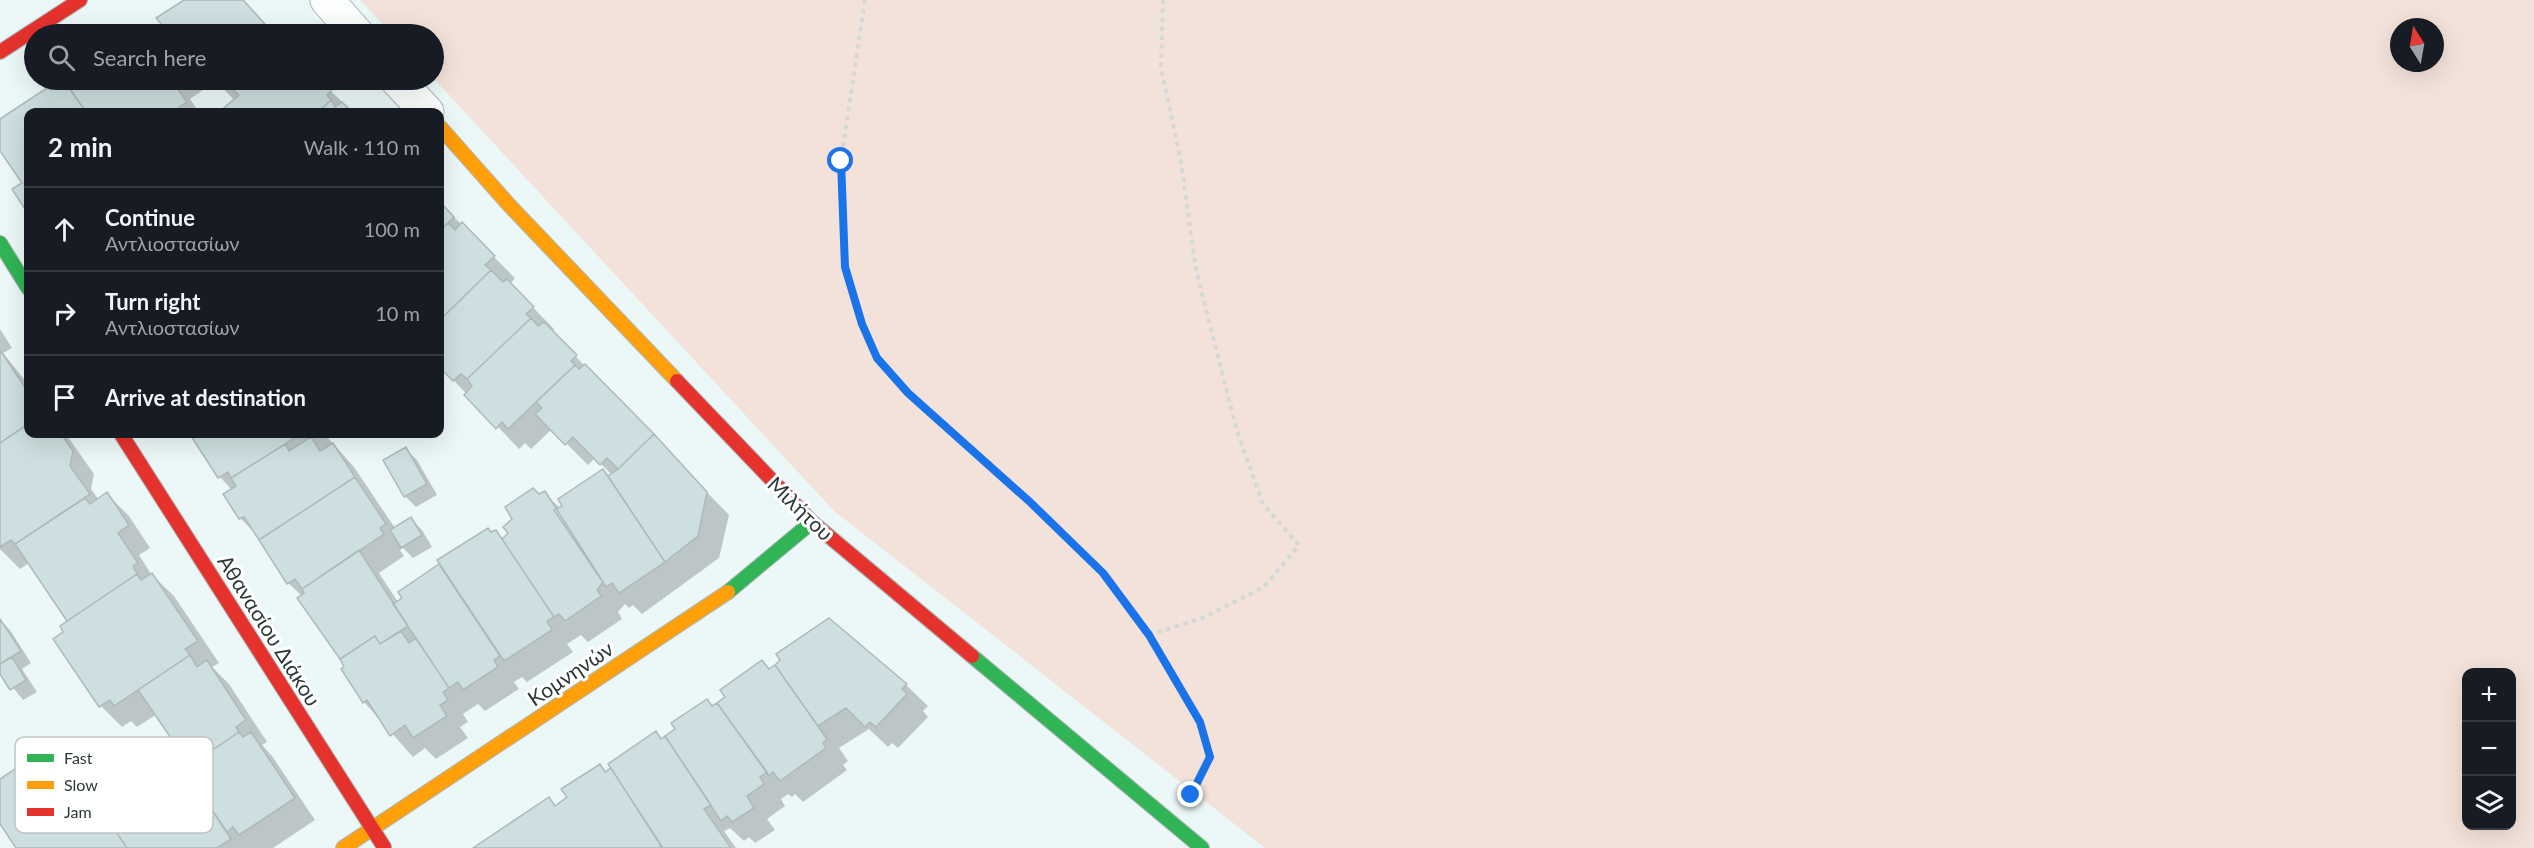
<!DOCTYPE html>
<meta charset="utf-8">
<style>
:root{--surface:#171b24;--page:#242831;--text:#f1f3f6;--muted:#9ea1a6;--line:#363941}
body{margin:0;font-family:Lato,sans-serif;background:var(--page);color:var(--text)}
.controls{position:absolute;right:18px;bottom:18px;display:grid;overflow:hidden;border-radius:12px;box-shadow:0 6px 24px #0002}
.controls button{width:54px;height:54px;display:grid;place-items:center;padding:0;border:0;border-bottom:2px solid var(--line);background:var(--surface);color:var(--text);font:30px sans-serif}
.compass{position:absolute;left:2390px;top:18px;width:54px;height:54px;border-radius:50%;background:var(--surface);box-shadow:0 6px 24px #0002;rotate:349deg}
.stop{position:absolute;width:18px;height:18px;margin:-14px;border:4px solid #1a73e8;border-radius:50%;background:#fff}
.stop.end{background:#1a73e8;border-color:#fff;box-shadow:0 2px 6px #0008}
.list{margin:0;padding:0;list-style:none}
h2{display:flex;justify-content:space-between;align-items:center;height:78px;margin:0;padding:0 24px;font-size:26px}
h2 small{font-size:20px;font-weight:400;color:var(--muted)}
.list li{display:grid;grid-template-columns:39px 1fr auto;gap:18px;align-items:center;box-sizing:border-box;height:84px;padding:0 24px;border-top:2px solid var(--line)}
.list b{display:block;font-size:22px;white-space:nowrap}
.list p{margin:0;font-size:20px;white-space:nowrap;color:var(--muted)}
.list em{font-size:20px;font-style:normal;color:var(--muted)}
.icon{flex:none;width:33px;height:33px;fill:none;stroke:currentColor;stroke-width:2;stroke-linecap:round;stroke-linejoin:round}
.map{position:relative;flex:none;width:2534px;height:848px;overflow:hidden}
.search{position:absolute;background:var(--surface);box-shadow:0 6px 24px #0002;left:24px;top:24px;width:420px;height:66px;display:flex;align-items:center;gap:15px;box-sizing:border-box;padding:0 21px;border-radius:33px;color:var(--muted);font-size:22px}
.panel{position:absolute;background:var(--surface);box-shadow:0 6px 24px #0002;left:24px;top:108px;width:420px;height:330px;border-radius:12px}
.map>svg:first-child{display:block}
.green{fill:#f3e2d9;fill-rule:evenodd}
.shadow{fill:#0003;fill-rule:evenodd}
.building{fill:#cddfe0;stroke:#aeb9b9;stroke-width:1.5}
.lines{fill:none;stroke-linecap:round;stroke-linejoin:round}
.street-casing{stroke:#acb6b6;stroke-width:35}
.fast-casing{stroke:#acb6b6;stroke-width:16}
.slow-casing{stroke:#acb6b6;stroke-width:16}
.jam-casing{stroke:#acb6b6;stroke-width:16}
.path{stroke:#d3d8d8;stroke-width:4;stroke-dasharray:4.5 4.5;stroke-linecap:butt}
.street{stroke:#fcfefe;stroke-width:33}
.fast{stroke:#30b455;stroke-width:14}
.slow{stroke:#ff9f0a;stroke-width:14}
.jam{stroke:#e5322d;stroke-width:14}
.route{stroke:#1a73e8;stroke-width:8}
.labels{text-anchor:middle;dominant-baseline:central;stroke-width:6;stroke-linejoin:round;paint-order:stroke}
.street-label{font-size:21px;fill:#2c3838;stroke:#fff}
.key{fill:#fff;stroke:#c0c3c3;stroke-width:1.5}
.key-label{font-size:16px;fill:#2c3838}
</style>
<div class="map">
<svg width="2534" height="848" viewBox="0 0 2534 848">
<rect width="100%" height="100%" fill="#ecf8f8"/>
<path class="green" d="M360 0H2534V848H1265L834 511 434 79V34H392ZM2399 27H2435V63H2399ZM2466 672H2512V826H2466Z"/>
<path class="shadow" d="M187 0H244L275 34H157L154 31 164 25Z
M62 80 72 88 77 85 73 80H319L353 112H221L235 101 216 81 190 99 199 112H28V211L14 190 24 184 0 148V120Z
M440 203 515 278 510 284 554 329 552 332 729 515 719 558 642 614 633 605 629 608 625 604 618 612 622 619 588 642 581 635 567 644 573 652 527 682 522 677 514 682 519 689 485 711 478 704 463 714 468 722 460 727 468 738 436 759 425 748 413 757 364 702 346 667 302 596 288 583 259 537 240 518 232 490 220 477 193 437 199 434H336L328 438 354 467 395 528 411 519 422 530 432 547 413 558 403 548 400 550 404 556 379 573 398 602 404 598 400 592 492 534 495 531 503 539 538 496 544 493 560 508 603 471 609 477 612 475 595 458 588 465 552 429 531 449 525 443 519 449 440 366Z
M0 329 12 348 3 353 28 384V434H66L94 474 91 489 99 500 107 494 129 516 150 548 139 555 151 574 174 596 219 663 212 667 229 684 267 742 262 745 272 756 315 820 273 848H18L0 821V779L56 744 85 774 98 793 144 764 164 784 168 782 174 788 192 776 185 768 174 739 157 714 137 727 131 721 122 727 101 706 66 633 69 622 29 563 20 569 0 549ZM102 794 110 805 107 806 100 796Z
M406 449 417 460 437 495 416 507 405 496Z
M0 620 10 630 31 663 22 669 37 692 23 700 0 671Z
M829 620 906 685 928 706 923 711 928 717 898 748 892 743 888 747 869 729 839 748 848 761 843 765 847 770 803 802 795 794 792 797 788 794 781 799 785 806 767 819 775 830 755 843 749 837 744 841 730 828 724 831 736 848H476L549 799 556 806 569 798 600 766 607 773 656 733 663 740 707 701 714 707 762 662 770 670 776 667Z"/>
<path class="building" d="M184 0H243L274 34H155L152 31 162 25 156 18Z
M59 80H64L86 112H28V214L12 189 22 183 0 151V119Z
M71 80H171L187 102 172 112H86L69 88 75 85Z
M213 80H228L218 87Z
M228 80H322L332 90 327 95 331 100 318 112H219L239 95 225 82Z
M331 100 335 107 342 102 352 112H318Z
M440 202 454 217 440 231Z
M462 222 495 256 485 265 491 270 440 320V231L448 223 455 230Z
M491 270 503 282 507 279 534 307 526 314 531 318 467 379 461 374 453 381 440 368V320Z
M531 318 538 326 544 322 577 355 571 361 575 365 508 429 502 422 496 429 464 395 472 386 467 379Z
M0 350 28 392V424L0 443Z
M585 364 654 434 618 469 607 458 600 465 573 437 565 445 535 414 542 408 536 402 575 365 579 369Z
M28 424V434H61L73 451 70 466 90 494 15 544 11 540 0 547V443Z
M196 434H301L231 478 228 472 218 478 191 436Z
M654 434 707 492 698 536 665 562 608 476 618 469Z
M311 437 320 451 333 443 355 477 259 540 244 517 239 519 223 494 236 486 231 478 285 444 289 451Z
M406 447 427 484 404 497 383 460Z
M603 469 665 562 619 593 612 583 606 587 554 510 562 506 558 499Z
M355 477 386 524 380 528 384 534 302 589 295 579 287 584 259 540Z
M533 488 539 494 545 491 603 582 597 590 601 596 565 621 559 614 554 617 502 539 508 533 503 527 512 519 505 507Z
M107 492 129 525 118 533 138 563 133 566 137 574 67 621 15 544 85 498 90 504Z
M411 517 422 535 401 548 390 530Z
M488 528 491 532 496 530 554 617 547 621 552 630 504 661 437 560Z
M359 550 408 626 380 644 375 636 340 659 297 598 304 593 302 589Z
M439 564 500 656 494 660 498 667 463 690 458 682 449 688 393 604 402 598 398 592Z
M152 573 198 641 185 649 190 655 114 706 110 700 99 707 53 639 63 632 60 626 137 574 141 580Z
M829 618 907 684 902 689 907 694 876 727 870 722 865 727 846 708 818 726 775 665 780 660 776 654Z
M0 619 21 651 0 664Z
M401 631 409 643 416 638 449 688 443 692 448 700 440 705 447 716 413 738 405 725 390 736 367 700 363 703 341 669 344 667 340 659 375 636 380 644Z
M190 655 197 667 207 660 246 720 236 727 239 732 184 769 166 743 171 738 138 690Z
M12 657 26 680 10 690 0 674V664Z
M762 660 769 669 775 665 827 739 823 743 826 748 780 781 773 772 769 776 717 703 725 697 720 690Z
M707 699 712 706 717 703 767 772 760 777 764 784 747 796 754 808 732 822 727 816 721 821 665 736 675 729 671 723Z
M656 731 661 739 665 736 711 805 704 809 731 848H663L608 764Z
M239 732 243 737 251 732 295 798 239 835 233 827 227 832 190 777 203 767 198 760Z
M56 742 100 808 127 848H16L0 824V779Z
M144 762 160 786 168 780 173 787 190 777 231 839 217 848H127L100 808 108 804 98 792Z
M600 764 605 772 611 768 661 846 659 848H473L549 797 555 806 567 797 561 789Z"/>
<g class="lines">
<defs>
<path id="street" d="M327 0 357 34
M397 80 427 112"/>
<path id="fast" d="M0 243 28 288
M728 592 812 522
M972 656 1202 848"/>
<path id="slow" d="M440 127 510 206 677 381
M343 848 728 592"/>
<path id="jam" d="M0 52 80 0
M677 381 812 522 972 656
M121 434 384 847"/>
</defs>
<use href="#street" class="street-casing"/>
<use href="#fast" class="fast-casing"/>
<use href="#slow" class="slow-casing"/>
<use href="#jam" class="jam-casing"/>
<path class="path" d="M865 0 841 161 842 225 845 267 862 324 877 358 908 393 1030 502 1103 573 1149 635 1200 722 1210 757 1195 787
M1149 635 1202 618 1264 587 1299 545 1263 504 1237 431 1196 270 1181 162 1161 68 1163 0"/>
<use href="#street" class="street"/>
<use href="#fast" class="fast"/>
<use href="#slow" class="slow"/>
<use href="#jam" class="jam"/>
</g>
<g class="lines">
<path class="route" d="M841 161 845 267 862 324 877 358 908 393 1030 502 1103 573 1149 635 1200 722 1210 757 1191 795"/>
</g>
<g class="labels">
<g class="street-label">
<text transform="translate(801 508) rotate(44)">Μιλήτου</text>
<text transform="translate(270 630) rotate(58)">Αθανασίου Διάκου</text>
<text transform="translate(570 673) rotate(-34)">Κομνηνών</text>
</g>
</g>
<rect x="15" y="737" width="198" height="96" rx="9" class="key"/>
<rect x="27" y="754" width="27" height="8" fill="#30b455"/>
<rect x="27" y="781" width="27" height="8" fill="#ff9f0a"/>
<rect x="27" y="808" width="27" height="8" fill="#e5322d"/>
<g class="key-label">
<text x="64" y="764">Fast</text>
<text x="64" y="791">Slow</text>
<text x="64" y="818">Jam</text>
</g>
</svg>
<div class="controls">
<button>+</button>
<button>−</button>
<button><svg class="icon" aria-label="layers" viewBox="0 0 24 24"><path d="M12 4l9 5-9 5-9-5zM3 14l9 5 9-5"/></svg></button>
</div>
<svg class="compass" viewBox="-18 -18 36 36"><path d="M0-13l5 13h-10z" fill="#e53935"/><path d="M0 13l5-13h-10z" fill="#9ea1a6"/></svg>
<div class="stop" style="left:841px;top:161px"></div>
<div class="stop end" style="left:1191px;top:795px"></div>
<div class="search"><svg class="icon" aria-label="search" viewBox="0 0 24 24"><circle cx="10" cy="10" r="6"/><path d="M15 15l6 6"/></svg>Search here</div>
<section class="panel">
<h2>2 min<small>Walk · 110 m</small></h2>
<ul class="list">
<li><svg class="icon" aria-label="ahead" viewBox="0 0 24 24"><path d="M12 20V5M6 11l6-6 6 6"/></svg><div><b>Continue</b><p>Αντλιοστασίων</p></div><em>100 m</em></li>
<li><svg class="icon" aria-label="right" viewBox="0 0 24 24"><path d="M7 20v-9h11M14 6l5 5-5 5"/></svg><div><b>Turn right</b><p>Αντλιοστασίων</p></div><em>10 m</em></li>
<li><svg class="icon" aria-label="arrive" viewBox="0 0 24 24"><path d="M6 21V4h12l-3 4 3 4H6"/></svg><div><b>Arrive at destination</b></div></li>
</ul>
</section>
</div>
